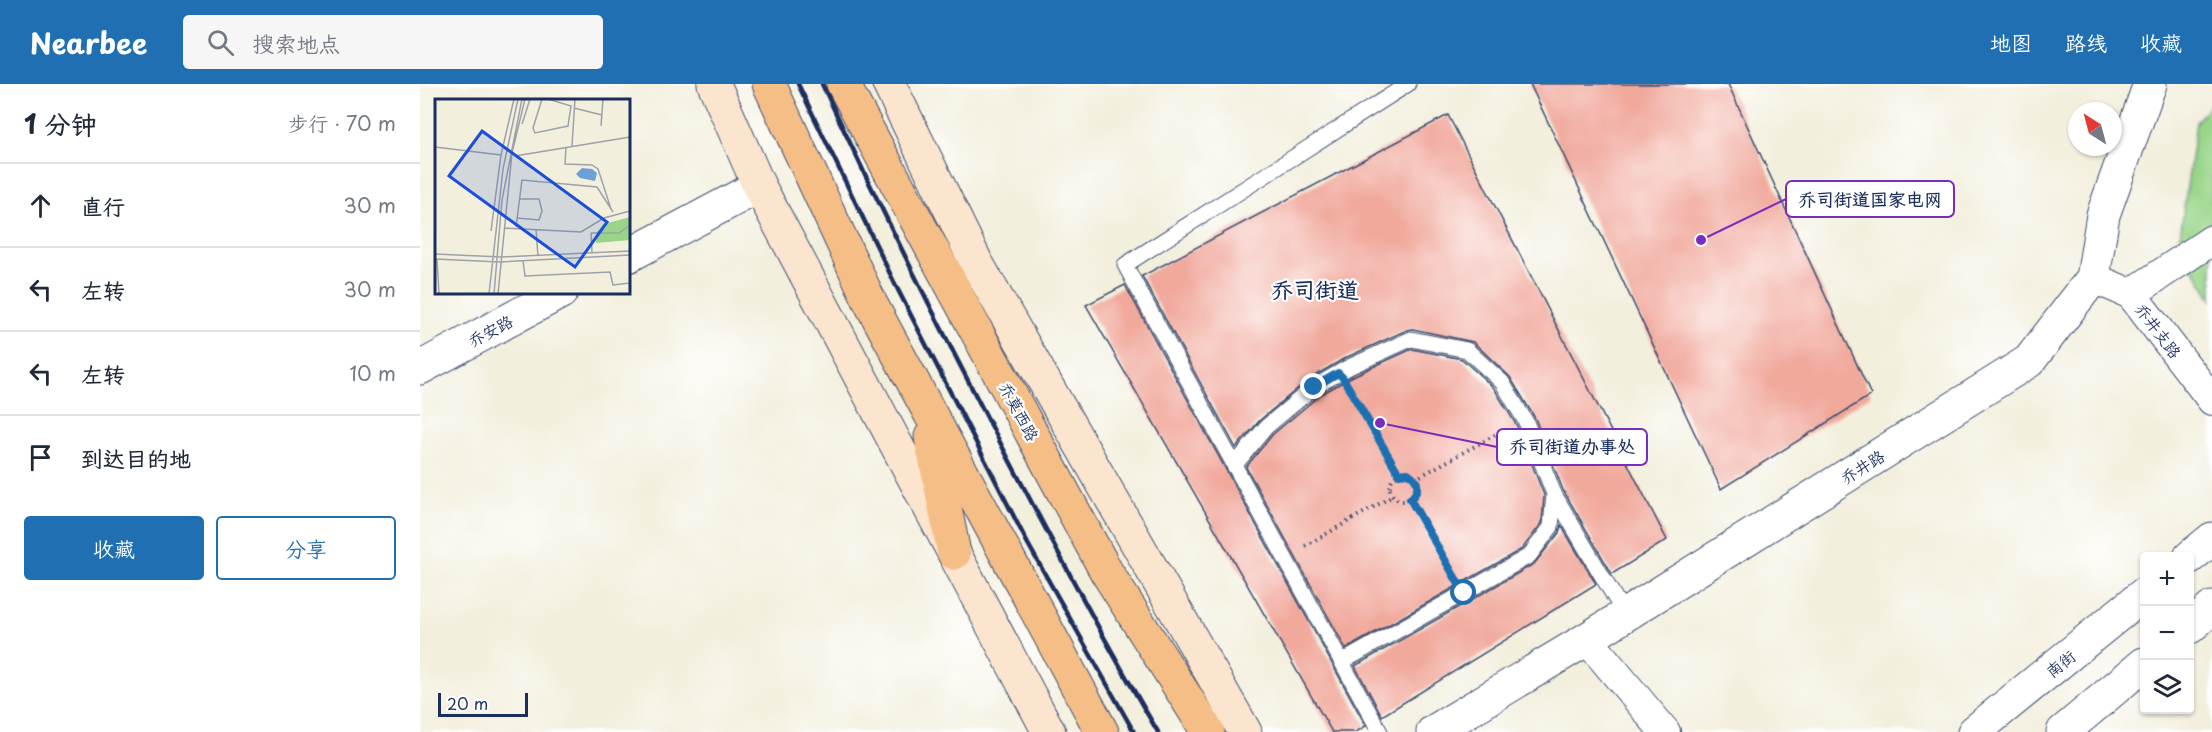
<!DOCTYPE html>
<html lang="zh">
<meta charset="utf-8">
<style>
:root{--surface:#fff;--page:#f6f6f7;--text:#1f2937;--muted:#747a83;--line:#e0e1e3;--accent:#1f6fb2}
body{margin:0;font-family:"Playpen Sans","LXGW WenKai TC",sans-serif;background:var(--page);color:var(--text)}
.controls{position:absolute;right:18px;bottom:18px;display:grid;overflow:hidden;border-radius:6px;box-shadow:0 2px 4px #0004}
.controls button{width:54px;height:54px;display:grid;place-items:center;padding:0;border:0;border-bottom:2px solid var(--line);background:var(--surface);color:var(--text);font:30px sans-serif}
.compass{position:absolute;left:1648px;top:18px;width:54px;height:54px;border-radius:50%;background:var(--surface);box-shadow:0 2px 4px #0004;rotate:324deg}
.scale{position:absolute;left:18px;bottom:15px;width:90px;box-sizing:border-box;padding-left:6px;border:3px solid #1b2f5e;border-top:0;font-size:16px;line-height:21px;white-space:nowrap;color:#1b2f5e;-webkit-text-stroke:4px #fff;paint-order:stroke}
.stop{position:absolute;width:18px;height:18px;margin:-14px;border:4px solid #1f6fb2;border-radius:50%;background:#fff}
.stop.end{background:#1f6fb2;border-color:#fff;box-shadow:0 2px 6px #0008}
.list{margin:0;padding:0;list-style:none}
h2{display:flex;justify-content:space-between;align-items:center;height:78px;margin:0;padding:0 24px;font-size:26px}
h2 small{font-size:20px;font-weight:400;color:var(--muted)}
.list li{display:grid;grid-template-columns:39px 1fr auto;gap:18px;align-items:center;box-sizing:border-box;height:84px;padding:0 24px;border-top:2px solid var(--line)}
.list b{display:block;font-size:22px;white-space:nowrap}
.list em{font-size:20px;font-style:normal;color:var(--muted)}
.actions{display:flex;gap:12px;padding:18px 24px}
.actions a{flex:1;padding:14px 0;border:2px solid var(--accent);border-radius:6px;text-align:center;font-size:21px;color:var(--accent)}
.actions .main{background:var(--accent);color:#fff}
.icon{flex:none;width:33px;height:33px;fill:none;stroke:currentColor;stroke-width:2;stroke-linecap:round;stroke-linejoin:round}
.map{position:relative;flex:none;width:1792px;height:648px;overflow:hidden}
header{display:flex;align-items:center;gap:36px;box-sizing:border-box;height:84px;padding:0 30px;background:var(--accent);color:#fff}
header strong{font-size:28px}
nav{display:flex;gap:33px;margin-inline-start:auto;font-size:21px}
.search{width:420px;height:54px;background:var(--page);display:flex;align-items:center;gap:15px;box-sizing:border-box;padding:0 21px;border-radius:6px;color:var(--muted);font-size:22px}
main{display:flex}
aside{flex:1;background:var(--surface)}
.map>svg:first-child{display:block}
.green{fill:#99d589;stroke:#5a8274;stroke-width:1.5}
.building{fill:#f1a99c}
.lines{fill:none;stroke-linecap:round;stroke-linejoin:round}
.service-casing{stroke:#3b4c71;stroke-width:17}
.minor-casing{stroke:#3b4c71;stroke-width:32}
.tertiary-casing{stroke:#3b4c71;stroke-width:35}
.secondary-casing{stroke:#3b4c71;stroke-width:35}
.primary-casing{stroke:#3b4c71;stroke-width:35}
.path{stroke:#3b4c71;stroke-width:4;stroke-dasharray:1.5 4.5;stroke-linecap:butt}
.service{stroke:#fff;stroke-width:15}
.minor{stroke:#fff;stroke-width:30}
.tertiary{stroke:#fff;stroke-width:33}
.secondary{stroke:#fbe5cf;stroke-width:33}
.primary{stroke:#f6be87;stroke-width:33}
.rail{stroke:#1b2f5e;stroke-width:4.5}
.route{stroke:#1f6fb2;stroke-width:8}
.labels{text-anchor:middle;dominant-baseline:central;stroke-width:4.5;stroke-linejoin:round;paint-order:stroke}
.street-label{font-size:16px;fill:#1b2f5e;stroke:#fff}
.district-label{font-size:22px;font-weight:bold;fill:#1b2f5e;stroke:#fff}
.inset-road{fill:none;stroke:#9da2aa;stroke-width:1.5}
.view{fill:#1d4ed8;fill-opacity:0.15;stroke:#1d4ed8;stroke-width:3}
.inset-edge{fill:none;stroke:#1b2f5e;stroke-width:3}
.leader{fill:none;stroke:#7b2cbf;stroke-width:2}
.callout-dot{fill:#7b2cbf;stroke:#fff;stroke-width:2}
.callout{fill:#fff;stroke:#7b2cbf;stroke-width:2}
.callout-label{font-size:18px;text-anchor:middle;font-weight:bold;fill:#1b2f5e}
</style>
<header>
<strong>Nearbee</strong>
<div class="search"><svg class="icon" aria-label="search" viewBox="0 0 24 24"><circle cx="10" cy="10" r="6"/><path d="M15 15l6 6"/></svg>搜索地点</div>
<nav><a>地图</a><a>路线</a><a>收藏</a></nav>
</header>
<main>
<aside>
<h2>1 分钟<small>步行 · 70 m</small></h2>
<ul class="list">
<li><svg class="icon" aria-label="ahead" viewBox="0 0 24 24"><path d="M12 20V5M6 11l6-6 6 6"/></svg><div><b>直行</b></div><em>30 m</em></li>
<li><svg class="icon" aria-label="left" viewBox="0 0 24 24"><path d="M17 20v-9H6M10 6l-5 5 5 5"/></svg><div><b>左转</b></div><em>30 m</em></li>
<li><svg class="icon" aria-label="left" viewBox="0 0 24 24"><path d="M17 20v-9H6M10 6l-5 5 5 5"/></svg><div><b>左转</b></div><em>10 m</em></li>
<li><svg class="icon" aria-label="arrive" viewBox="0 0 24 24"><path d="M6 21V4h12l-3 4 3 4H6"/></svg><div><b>到达目的地</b></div></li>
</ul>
<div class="actions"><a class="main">收藏</a><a>分享</a></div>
</aside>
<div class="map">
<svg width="1792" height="648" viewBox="0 0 1792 648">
<rect width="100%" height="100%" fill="#fff"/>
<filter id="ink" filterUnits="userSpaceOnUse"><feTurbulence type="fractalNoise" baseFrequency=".0167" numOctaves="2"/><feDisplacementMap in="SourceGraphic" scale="12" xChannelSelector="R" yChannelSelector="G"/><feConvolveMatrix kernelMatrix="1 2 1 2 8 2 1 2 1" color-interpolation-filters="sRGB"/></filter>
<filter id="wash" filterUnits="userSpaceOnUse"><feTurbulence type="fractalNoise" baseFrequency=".008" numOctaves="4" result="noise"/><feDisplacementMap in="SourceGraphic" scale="24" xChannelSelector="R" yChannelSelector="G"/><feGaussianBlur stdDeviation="1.35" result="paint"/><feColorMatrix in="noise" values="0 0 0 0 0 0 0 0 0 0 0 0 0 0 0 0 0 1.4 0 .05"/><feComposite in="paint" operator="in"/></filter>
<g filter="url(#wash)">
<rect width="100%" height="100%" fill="#f3efdd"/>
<path class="green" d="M1792 19V215L1759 160 1776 38Z"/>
<g id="blocks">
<path class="building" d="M1110 0H1308L1451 311 1301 405Z
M1028 31 1247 456 1192 490 1143 406 1115 334 1090 293 1053 258 993 245 987 246 925 274 889 295 840 336 816 364 722 192Z
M705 201 946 642 936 648H912L666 221Z
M992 265 1042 275 1074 304 1097 342 1124 411 1122 439 1102 465 926 565 826 383 853 350 900 311 933 292Z
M1141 441 1176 500 962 632 935 582 1114 480 1139 449Z"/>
</g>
</g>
<g filter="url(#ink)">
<use href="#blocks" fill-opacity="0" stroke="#3b4c71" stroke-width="1.5"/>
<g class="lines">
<defs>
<path id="service" d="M814 382 846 343 894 303 929 283 991 255 1047 266 1082 298 1106 338 1134 410 1131 443 1109 472 922 578
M1134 410 1205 531
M960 648 705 181 988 0"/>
<path id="minor" d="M1673 194 1711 210 1792 316
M1711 210 1792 156
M1167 555 1245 648"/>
<path id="tertiary" d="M208 172 339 102
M0 284 141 208
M1770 473 1792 455
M1770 543 1792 524
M1013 648 1167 555 1609 277 1673 194 1683 131 1730 0
M1554 648 1724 510
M1643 648 1724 580"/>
<path id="secondary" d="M294 0 339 102 629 648
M469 0 556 178 825 648"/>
<path id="primary" d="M349 0 451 220 682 648
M423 0 686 487 788 648
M511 353 534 469"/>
</defs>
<use href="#service" class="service-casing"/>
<use href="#minor" class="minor-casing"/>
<use href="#tertiary" class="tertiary-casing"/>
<use href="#secondary" class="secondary-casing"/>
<use href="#primary" class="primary-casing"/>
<path class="path" d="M931 307 979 390
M970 403a14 14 0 1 1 28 0a14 14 0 1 1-28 0Z
M995 395 1084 346
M990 415 1032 490
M885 462 973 412"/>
<use href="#service" class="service"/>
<use href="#minor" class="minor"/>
<use href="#tertiary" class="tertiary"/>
<use href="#secondary" class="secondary"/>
<use href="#primary" class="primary"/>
<path class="rail" d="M378 0 476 202 608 460 714 648
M402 0C463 130 527 258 594 385 641 474 687 562 738 648"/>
</g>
</g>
<g class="lines" filter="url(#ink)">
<path class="route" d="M894 303 918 289 923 294 979 390 988 389C999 396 1001 406 990 415L1044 509"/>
</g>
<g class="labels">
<g class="street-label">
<text transform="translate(70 246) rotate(-28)">乔安路</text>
<text transform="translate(1739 246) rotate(53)">乔井支路</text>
<text transform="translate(600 327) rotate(62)">乔莫西路</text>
<text transform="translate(1442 382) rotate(-32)">乔井路</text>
<text transform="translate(1640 579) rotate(-39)">南街</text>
</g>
<g class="district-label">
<text x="895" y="204">乔司街道</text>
</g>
</g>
<g transform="translate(15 15)">
<rect width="195" height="195" fill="#f3efdd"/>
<path d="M195 118V141L161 144 162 133 169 125Z" fill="#99d589"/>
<path d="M147 69 157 70 162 74 160 82 145 79 141 75Z" fill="#6ca1d8"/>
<path class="inset-road" d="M107 0 98 29 100 34 133 27 136 7 113 0M139 9 167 16M87 25 95 0M166 27 168 0M137 47 140 0M0 48 66 56M131 48 130 65 157 66 163 70 176 110M80 57 195 38M82 119 104 121 107 112 104 100H85M81 128 87 81 162 88 178 113M69 129 146 133 169 119 195 112M101 130 103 157M56 132 66 56 79 0M156 134H184L195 126M156 134 157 154M0 155 66 158 195 152M0 160 65 163 195 156M2 160 4 195M88 162 90 177 175 173 178 186 195 184M54 195 68 70 83 0M59 195 67 101 87 0M63 195 77 54 90 0"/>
<path class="view" d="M47 32 172 123 140 168 14 77Z"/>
<rect width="195" height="195" class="inset-edge"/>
</g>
<path class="leader" d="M1281 156L1366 115M960 339L1077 363"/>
<g class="callout-dot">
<circle cx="1281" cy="156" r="6"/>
<circle cx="960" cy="339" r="6"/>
</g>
<g class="callout">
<rect x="1366" y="97" width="168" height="36" rx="6"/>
<rect x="1077" y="345" width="150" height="36" rx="6"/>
</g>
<g class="callout-label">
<text x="1450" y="122">乔司街道国家电网</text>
<text x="1152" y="369">乔司街道办事处</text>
</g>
</svg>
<div class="controls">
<button>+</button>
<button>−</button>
<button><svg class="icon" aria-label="layers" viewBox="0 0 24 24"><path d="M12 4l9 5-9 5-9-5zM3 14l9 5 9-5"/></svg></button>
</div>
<svg class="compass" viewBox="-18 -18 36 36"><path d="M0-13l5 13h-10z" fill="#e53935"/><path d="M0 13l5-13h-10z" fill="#747a83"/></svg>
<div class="scale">20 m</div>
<div class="stop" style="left:1044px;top:509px"></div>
<div class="stop end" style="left:894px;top:303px"></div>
</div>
</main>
